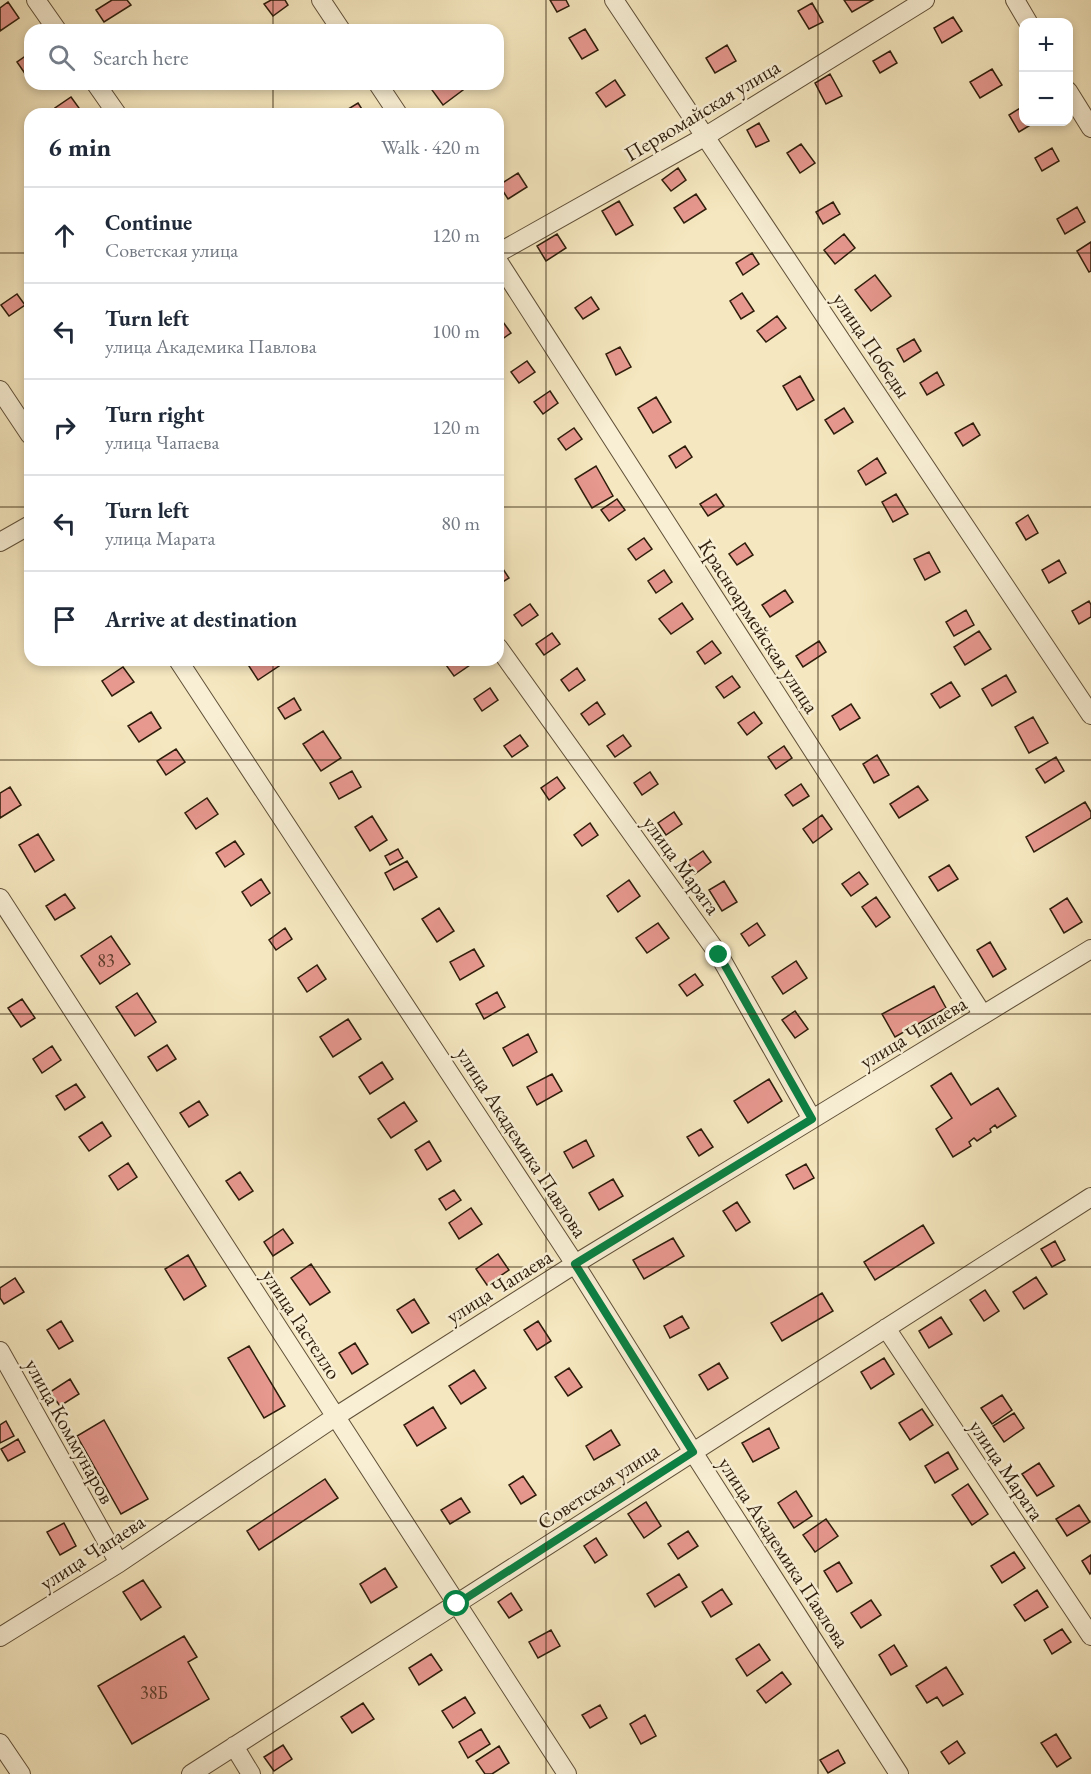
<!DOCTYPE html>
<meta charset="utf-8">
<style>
:root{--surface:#fff;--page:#f2f2f3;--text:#1f2937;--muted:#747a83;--line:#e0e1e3}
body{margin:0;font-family:"EB Garamond",serif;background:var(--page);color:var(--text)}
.controls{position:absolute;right:18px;top:18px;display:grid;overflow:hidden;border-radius:12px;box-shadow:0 3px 9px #0003}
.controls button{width:54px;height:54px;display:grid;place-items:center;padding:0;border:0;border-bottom:2px solid var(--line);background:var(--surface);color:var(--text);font:30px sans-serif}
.stop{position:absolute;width:18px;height:18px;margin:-14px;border:4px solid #0b8043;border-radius:50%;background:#fff}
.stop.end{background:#0b8043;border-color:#fff;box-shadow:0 2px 6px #0008}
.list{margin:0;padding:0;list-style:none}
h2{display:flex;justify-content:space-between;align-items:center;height:78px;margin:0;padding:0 24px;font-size:26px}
h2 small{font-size:20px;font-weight:400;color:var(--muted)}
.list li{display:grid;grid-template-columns:39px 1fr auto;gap:18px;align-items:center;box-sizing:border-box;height:96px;padding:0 24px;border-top:2px solid var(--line)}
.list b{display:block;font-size:22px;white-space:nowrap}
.list p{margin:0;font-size:20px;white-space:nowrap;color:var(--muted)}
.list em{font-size:20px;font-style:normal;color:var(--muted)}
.icon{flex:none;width:33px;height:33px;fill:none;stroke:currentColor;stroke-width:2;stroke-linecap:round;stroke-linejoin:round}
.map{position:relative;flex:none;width:1091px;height:1774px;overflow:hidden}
.search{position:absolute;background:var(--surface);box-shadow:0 3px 9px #0003;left:24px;top:24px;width:480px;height:66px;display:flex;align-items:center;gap:15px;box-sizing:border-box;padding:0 21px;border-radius:18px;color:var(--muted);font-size:22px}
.panel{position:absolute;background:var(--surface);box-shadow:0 3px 9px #0003;left:24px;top:108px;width:480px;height:558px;border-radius:18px}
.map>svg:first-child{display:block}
.building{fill:#e7988f;stroke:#2e1d0b;stroke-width:1.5}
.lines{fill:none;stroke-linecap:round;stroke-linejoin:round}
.street-casing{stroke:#605038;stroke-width:20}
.street{stroke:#f8efd5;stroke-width:18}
.route{stroke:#0b8043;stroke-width:8}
.grid{fill:none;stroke:#2e1d0b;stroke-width:1.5;stroke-opacity:0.55}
.labels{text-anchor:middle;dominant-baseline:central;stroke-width:5;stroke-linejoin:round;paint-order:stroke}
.number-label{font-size:18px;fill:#5c3c2c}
.street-label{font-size:21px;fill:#2e1d0b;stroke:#f8efd5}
</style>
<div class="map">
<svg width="1091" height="1774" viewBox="0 0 1091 1774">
<rect width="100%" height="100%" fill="#f5e7bf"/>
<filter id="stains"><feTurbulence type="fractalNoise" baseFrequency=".00333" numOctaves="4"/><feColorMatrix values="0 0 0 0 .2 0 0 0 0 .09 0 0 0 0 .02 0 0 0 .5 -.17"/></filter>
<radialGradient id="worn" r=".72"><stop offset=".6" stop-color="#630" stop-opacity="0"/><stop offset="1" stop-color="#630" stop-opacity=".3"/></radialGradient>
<path class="building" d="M112 0H127L131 5 104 22 96 10Z
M271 0H285L288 5 273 16 264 4Z
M550 0H566L569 6 557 12Z
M844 0H873L852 12Z
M8 2 19 18 0 31V8Z
M812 3 823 22 809 29 798 11Z
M953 17 962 31 942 43 934 28Z
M585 29 598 50 582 59 569 38Z
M727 45 736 61 715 73 706 58Z
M890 51 897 63 880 73 873 61Z
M30 53V77L28 78 17 62Z
M992 69 1002 85 980 98 970 82Z
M830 74 842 96 826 104 815 83Z
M615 80 625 95 606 107 596 93Z
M440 84H471L443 105 432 90Z
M71 97 79 108 71 114H60L55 108Z
M358 103 365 114H340Z
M1022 107 1024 122H1030L1032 124 1019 132 1009 115Z
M759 123 769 141 756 147 747 130Z
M801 144 815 163 800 173 787 153Z
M1052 148 1059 161 1042 171 1035 158Z
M678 168 686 180 671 191 662 180Z
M518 173 527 187 508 199 499 185Z
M696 194 706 209 684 223 674 208Z
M619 201 633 225 616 235 602 211Z
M833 202 840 214 823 224 816 212Z
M1077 207 1085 222 1065 234 1057 219Z
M557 234 566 248 546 261 537 246Z
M844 234 855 248 835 264 824 250Z
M1091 242V271L1089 272 1077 251Z
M752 253 759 264 743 275 736 263Z
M875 275 891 296 871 311 855 290Z
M742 293 754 311 741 319 730 301Z
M17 294 25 305 9 316 1 305Z
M591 297 599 309 583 319 575 308Z
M777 316 786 328 766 342 757 331Z
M503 322 511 333 498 342V325Z
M914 339 921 351 904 362 897 349Z
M620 347 631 367 616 375 606 354Z
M527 361 535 372 519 383 511 372Z
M937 372 944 385 927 395 920 383Z
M800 376 814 400 797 410 783 386Z
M550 391 558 403 543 414 534 402Z
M656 397 671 422 653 433 638 408Z
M844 408 853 422 834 434 825 420Z
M973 423 980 435 963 446 955 433Z
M574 428 582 439 566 450 558 439Z
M685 446 692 457 676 468 669 456Z
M877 458 886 473 866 485 858 471Z
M596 466 613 496 592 508 575 479Z
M716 494 724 506 708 516 700 504Z
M896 494 908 514 893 522 882 502Z
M617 499 625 510 609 521 601 510Z
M1028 515 1038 533 1026 540 1016 523Z
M644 538 652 549 636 560 628 549Z
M745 543 753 555 737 565 729 554Z
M929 552 940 572 925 580 914 559Z
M1059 560 1066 573 1049 583 1042 570Z
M501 566 509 578 498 585V568Z
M664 570 672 582 656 593 648 581Z
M785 590 793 602 770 617 762 605Z
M1089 601 1091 605V617L1079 624 1072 611Z
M682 603 693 619 671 634 659 619Z
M530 604 538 615 522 626 514 615Z
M966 610 974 625 954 636 946 622Z
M979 631 991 649 965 665 954 647Z
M552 633 560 644 544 655 536 644Z
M712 641 721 653 705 664 697 652Z
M819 641 826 652 803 667 796 656Z
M245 660H275L279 666 258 680Z
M453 660H467L470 665 454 676 446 665Z
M123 667 134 682 112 696 102 681Z
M577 668 585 680 569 691 561 680Z
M1006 675 1016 692 992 706 982 689Z
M732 676 740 687 724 698 716 687Z
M951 682 960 696 940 708 931 694Z
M490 688 498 700 482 711 474 699Z
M294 698 301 710 285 719 278 708Z
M597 702 605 714 589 725 581 714Z
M851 704 860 718 840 730 832 716Z
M151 712 161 728 139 742 128 726Z
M754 712 762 723 747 735 738 723Z
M1033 717 1048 743 1029 753 1015 727Z
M323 731 341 758 321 771 303 744Z
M520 735 528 746 512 757 504 746Z
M623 735 631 746 615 757 607 746Z
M784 746 792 758 776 769 768 757Z
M176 749 185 762 166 775 157 761Z
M877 755 889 775 874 783 863 764Z
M1056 757 1064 771 1045 783 1036 769Z
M352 771 361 787 339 799 330 783Z
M650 772 658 784 642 795 634 783Z
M557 777 565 788 549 800 541 788Z
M801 784 809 796 793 806 785 795Z
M918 786 928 800 899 818 890 804Z
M10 787 21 805 0 818V793Z
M207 798 218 814 196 829 185 813Z
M1085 802 1091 812V818L1034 852 1026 837Z
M674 812 682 824 666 835 658 823Z
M822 815 832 829 813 843 803 829Z
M372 816 387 840 370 851 355 827Z
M590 823 598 835 582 846 574 835Z
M38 834 54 860 35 872 19 845Z
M235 841 244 854 225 867 216 853Z
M398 849 403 858 390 865 385 856Z
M703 851 711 862 695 874 687 862Z
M407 861 417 877 394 890 385 873Z
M949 865 958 879 938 891 929 877Z
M859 872 868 884 851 896 842 884Z
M261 879 270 893 251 906 242 892Z
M629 880 640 896 618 912 607 896Z
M724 881 737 902 722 911 709 890Z
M65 894 75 908 55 920 46 906Z
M876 897 890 917 876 927 862 907Z
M1067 898 1082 922 1064 933 1050 909Z
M439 908 454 931 437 942 422 919Z
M658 923 669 938 647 953 636 938Z
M757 923 765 935 749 946 741 934Z
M285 928 292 939 276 950 269 940Z
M111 936 130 964 100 984 81 956Z
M990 942 1006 969 993 977 977 950Z
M474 949 484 966 460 980 450 962Z
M796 961 807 978 783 994 772 977Z
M317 965 326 979 307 992 298 978Z
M695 974 703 985 687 996 679 985Z
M934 986 946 1008 895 1037 882 1014Z
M497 992 505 1007 484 1019 476 1004Z
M137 993 156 1022 135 1036 116 1007Z
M22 999 35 1018 21 1027 8 1008Z
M795 1011 808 1029 795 1038 782 1020Z
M348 1019 361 1039 333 1057 320 1037Z
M528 1034 537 1052 513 1066 503 1048Z
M167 1045 176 1059 157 1071 148 1057Z
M52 1046 61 1060 42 1073 33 1059Z
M382 1062 393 1079 370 1094 359 1077Z
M951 1073 971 1105 998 1088 1016 1116 997 1128 995 1125 990 1129 991 1132 977 1141 974 1138 969 1142 971 1146 953 1157 936 1129 952 1118 931 1086Z
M552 1074 562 1091 537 1105 527 1087Z
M769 1079 782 1101 748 1123 734 1101Z
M76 1084 85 1097 65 1110 56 1096Z
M199 1101 208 1115 189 1127 180 1113Z
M404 1102 417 1121 391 1138 378 1119Z
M102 1122 111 1136 89 1151 79 1137Z
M701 1129 713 1147 699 1156 687 1137Z
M586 1140 594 1156 573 1168 564 1152Z
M429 1141 441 1161 427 1170 415 1150Z
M128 1163 137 1177 118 1190 109 1176Z
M806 1164 814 1178 794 1189 786 1175Z
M240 1172 253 1191 239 1200 226 1181Z
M613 1179 623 1196 599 1210 589 1193Z
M454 1190 461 1200 446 1210 439 1199Z
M737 1202 750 1222 736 1231 723 1211Z
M471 1208 482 1224 459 1239 449 1223Z
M923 1225 934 1243 875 1280 864 1262Z
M283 1229 293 1243 273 1256 264 1242Z
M673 1238 684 1256 644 1279 633 1260Z
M1055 1241 1065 1260 1052 1267 1041 1249Z
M498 1254 509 1270 487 1285 476 1269Z
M188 1255 206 1286 184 1300 165 1269Z
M311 1264 330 1292 310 1305 291 1278Z
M1036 1277 1047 1294 1024 1309 1013 1292Z
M15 1278 24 1292 4 1304 0 1298V1288Z
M985 1290 999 1311 984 1321 970 1300Z
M822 1293 833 1311 782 1341 771 1323Z
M414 1299 429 1323 412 1333 397 1310Z
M682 1316 689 1328 670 1338 664 1326Z
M941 1317 952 1334 929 1348 919 1331Z
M61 1321 73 1341 59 1349 47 1330Z
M538 1321 551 1341 537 1350 524 1330Z
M355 1343 368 1364 352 1374 339 1353Z
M249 1346 285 1406 264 1418 228 1358Z
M884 1358 894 1374 871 1389 861 1372Z
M719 1363 728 1378 708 1390 699 1375Z
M569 1368 582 1387 568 1396 555 1377Z
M474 1370 486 1388 461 1404 449 1386Z
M70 1379 79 1394 60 1406 50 1392Z
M1002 1395 1012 1410 992 1424 981 1408Z
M433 1407 446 1428 417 1446 404 1425Z
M922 1409 933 1425 910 1440 899 1423Z
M1014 1413 1024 1428 1004 1442 993 1426Z
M104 1420 148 1499 121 1514 77 1436Z
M6 1421 14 1436 0 1443V1425Z
M769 1428 779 1448 753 1462 742 1443Z
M611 1430 620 1445 594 1460 586 1446Z
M18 1439 25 1452 8 1461 1 1449Z
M948 1452 958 1469 935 1483 925 1466Z
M1039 1463 1054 1486 1037 1496 1022 1474Z
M523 1476 536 1495 521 1504 509 1485Z
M325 1479 338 1498 259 1550 247 1531Z
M968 1484 988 1514 972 1525 952 1495Z
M796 1491 812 1516 794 1528 778 1503Z
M461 1498 470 1512 450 1524 441 1510Z
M646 1502 661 1526 644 1538 628 1514Z
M1079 1505 1090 1522 1067 1536 1056 1519Z
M826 1519 838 1536 815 1552 803 1535Z
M64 1523 76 1546 60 1555 47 1532Z
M688 1531 698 1546 678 1559 668 1544Z
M596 1538 607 1555 595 1563 584 1546Z
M1014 1552 1025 1568 1002 1583 991 1566Z
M1091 1555V1573L1090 1574 1082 1561Z
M839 1562 852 1583 837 1592 824 1571Z
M385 1568 397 1587 371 1603 360 1584Z
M679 1574 687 1587 655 1607 647 1594Z
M143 1580 161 1607 141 1620 123 1592Z
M722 1589 732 1604 711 1617 702 1602Z
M1037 1590 1048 1607 1025 1621 1014 1605Z
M511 1593 522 1610 509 1618 498 1602Z
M871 1600 881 1615 861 1628 851 1613Z
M1062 1629 1071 1642 1052 1654 1044 1640Z
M551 1630 560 1646 538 1658 529 1642Z
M184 1636 197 1657 188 1662 209 1699 132 1744 98 1686Z
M759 1644 770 1660 747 1676 736 1659Z
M894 1645 907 1666 891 1675 879 1655Z
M431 1654 442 1670 419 1685 409 1668Z
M946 1667 963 1694 943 1706 937 1697 927 1703 916 1686Z
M782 1672 791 1684 766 1703 757 1691Z
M465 1697 475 1713 453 1728 442 1711Z
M363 1703 374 1719 352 1733 341 1717Z
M600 1705 607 1718 590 1728 582 1715Z
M645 1715 656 1736 641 1744 630 1724Z
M481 1729 490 1744 468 1758 459 1742Z
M1056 1734 1071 1758 1057 1767 1041 1743Z
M957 1741 965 1753 949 1764 941 1752Z
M283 1745 292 1759 274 1771 264 1757Z
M499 1746 509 1763 492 1774H485L476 1761Z
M838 1750 845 1763 828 1773 820 1760Z"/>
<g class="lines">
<defs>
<path id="street" d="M36 0 57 30
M321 0 341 30
M614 0 1091 715
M1015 0 1028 22
M96 84 117 114
M378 84 398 114
M1068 91 1091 128
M498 253 706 136 925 0
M498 261 983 1015
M0 390 30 435
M0 542 30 525
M498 647 719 955 812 1119
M178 660 575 1264 693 1452 899 1774
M0 898 567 1774
M886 1328 1091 1636
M0 1351 119 1563
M0 1637 119 1563 335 1417 575 1264 1091 949
M0 1743 21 1774
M234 1746 251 1774
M191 1774 1091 1197"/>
</defs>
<use href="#street" class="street-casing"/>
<use href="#street" class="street"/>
</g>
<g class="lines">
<path class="route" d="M457 1604 693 1452 575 1264 812 1119 719 955"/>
</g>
<path class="grid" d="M273 0V30M546 0V1774M818 0V1774M273 84V114M0 253H30M498 253H1091M0 507H30M498 507H1091M273 660V1774M0 760H1091M0 1014H1091M0 1267H1091M0 1521H1091"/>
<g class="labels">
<g class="number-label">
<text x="106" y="960">83</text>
<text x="154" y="1692">38Б</text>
</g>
<g class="street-label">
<text transform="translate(702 110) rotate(-31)">Первомайская улица</text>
<text transform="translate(872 345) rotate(56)">улица Победы</text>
<text transform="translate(759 626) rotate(57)">Красноармейская улица</text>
<text transform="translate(682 865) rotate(54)">улица Марата</text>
<text transform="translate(913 1032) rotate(-31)">улица Чапаева</text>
<text transform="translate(522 1142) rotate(57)">улица Академика Павлова</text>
<text transform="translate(499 1286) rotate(-32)">улица Чапаева</text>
<text transform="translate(302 1324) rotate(57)">улица Гастелло</text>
<text transform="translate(70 1431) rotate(61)">улица Коммунаров</text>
<text transform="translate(1007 1470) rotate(56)">улица Марата</text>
<text transform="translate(598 1486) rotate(-33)">Советская улица</text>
<text transform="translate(92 1552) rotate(-33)">улица Чапаева</text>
<text transform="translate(784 1552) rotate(57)">улица Академика Павлова</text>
</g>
</g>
<rect width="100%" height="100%" filter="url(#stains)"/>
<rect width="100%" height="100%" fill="url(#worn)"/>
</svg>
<div class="controls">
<button>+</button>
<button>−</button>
</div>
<div class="stop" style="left:457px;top:1604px"></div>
<div class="stop end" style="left:719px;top:955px"></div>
<div class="search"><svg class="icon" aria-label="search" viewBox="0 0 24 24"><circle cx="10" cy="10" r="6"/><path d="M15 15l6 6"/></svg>Search here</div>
<section class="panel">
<h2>6 min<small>Walk · 420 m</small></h2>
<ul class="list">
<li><svg class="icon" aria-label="ahead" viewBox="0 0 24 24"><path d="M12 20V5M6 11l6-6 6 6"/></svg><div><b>Continue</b><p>Советская улица</p></div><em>120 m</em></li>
<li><svg class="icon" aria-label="left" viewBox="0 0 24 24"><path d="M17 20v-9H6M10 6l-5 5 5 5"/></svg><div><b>Turn left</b><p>улица Академика Павлова</p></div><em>100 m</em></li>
<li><svg class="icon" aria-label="right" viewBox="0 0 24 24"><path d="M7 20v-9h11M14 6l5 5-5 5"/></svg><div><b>Turn right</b><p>улица Чапаева</p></div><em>120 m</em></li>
<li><svg class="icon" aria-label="left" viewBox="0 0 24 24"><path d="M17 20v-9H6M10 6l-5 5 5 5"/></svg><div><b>Turn left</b><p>улица Марата</p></div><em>80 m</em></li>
<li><svg class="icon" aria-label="arrive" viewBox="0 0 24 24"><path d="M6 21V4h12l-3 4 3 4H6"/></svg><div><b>Arrive at destination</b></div></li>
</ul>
</section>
</div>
